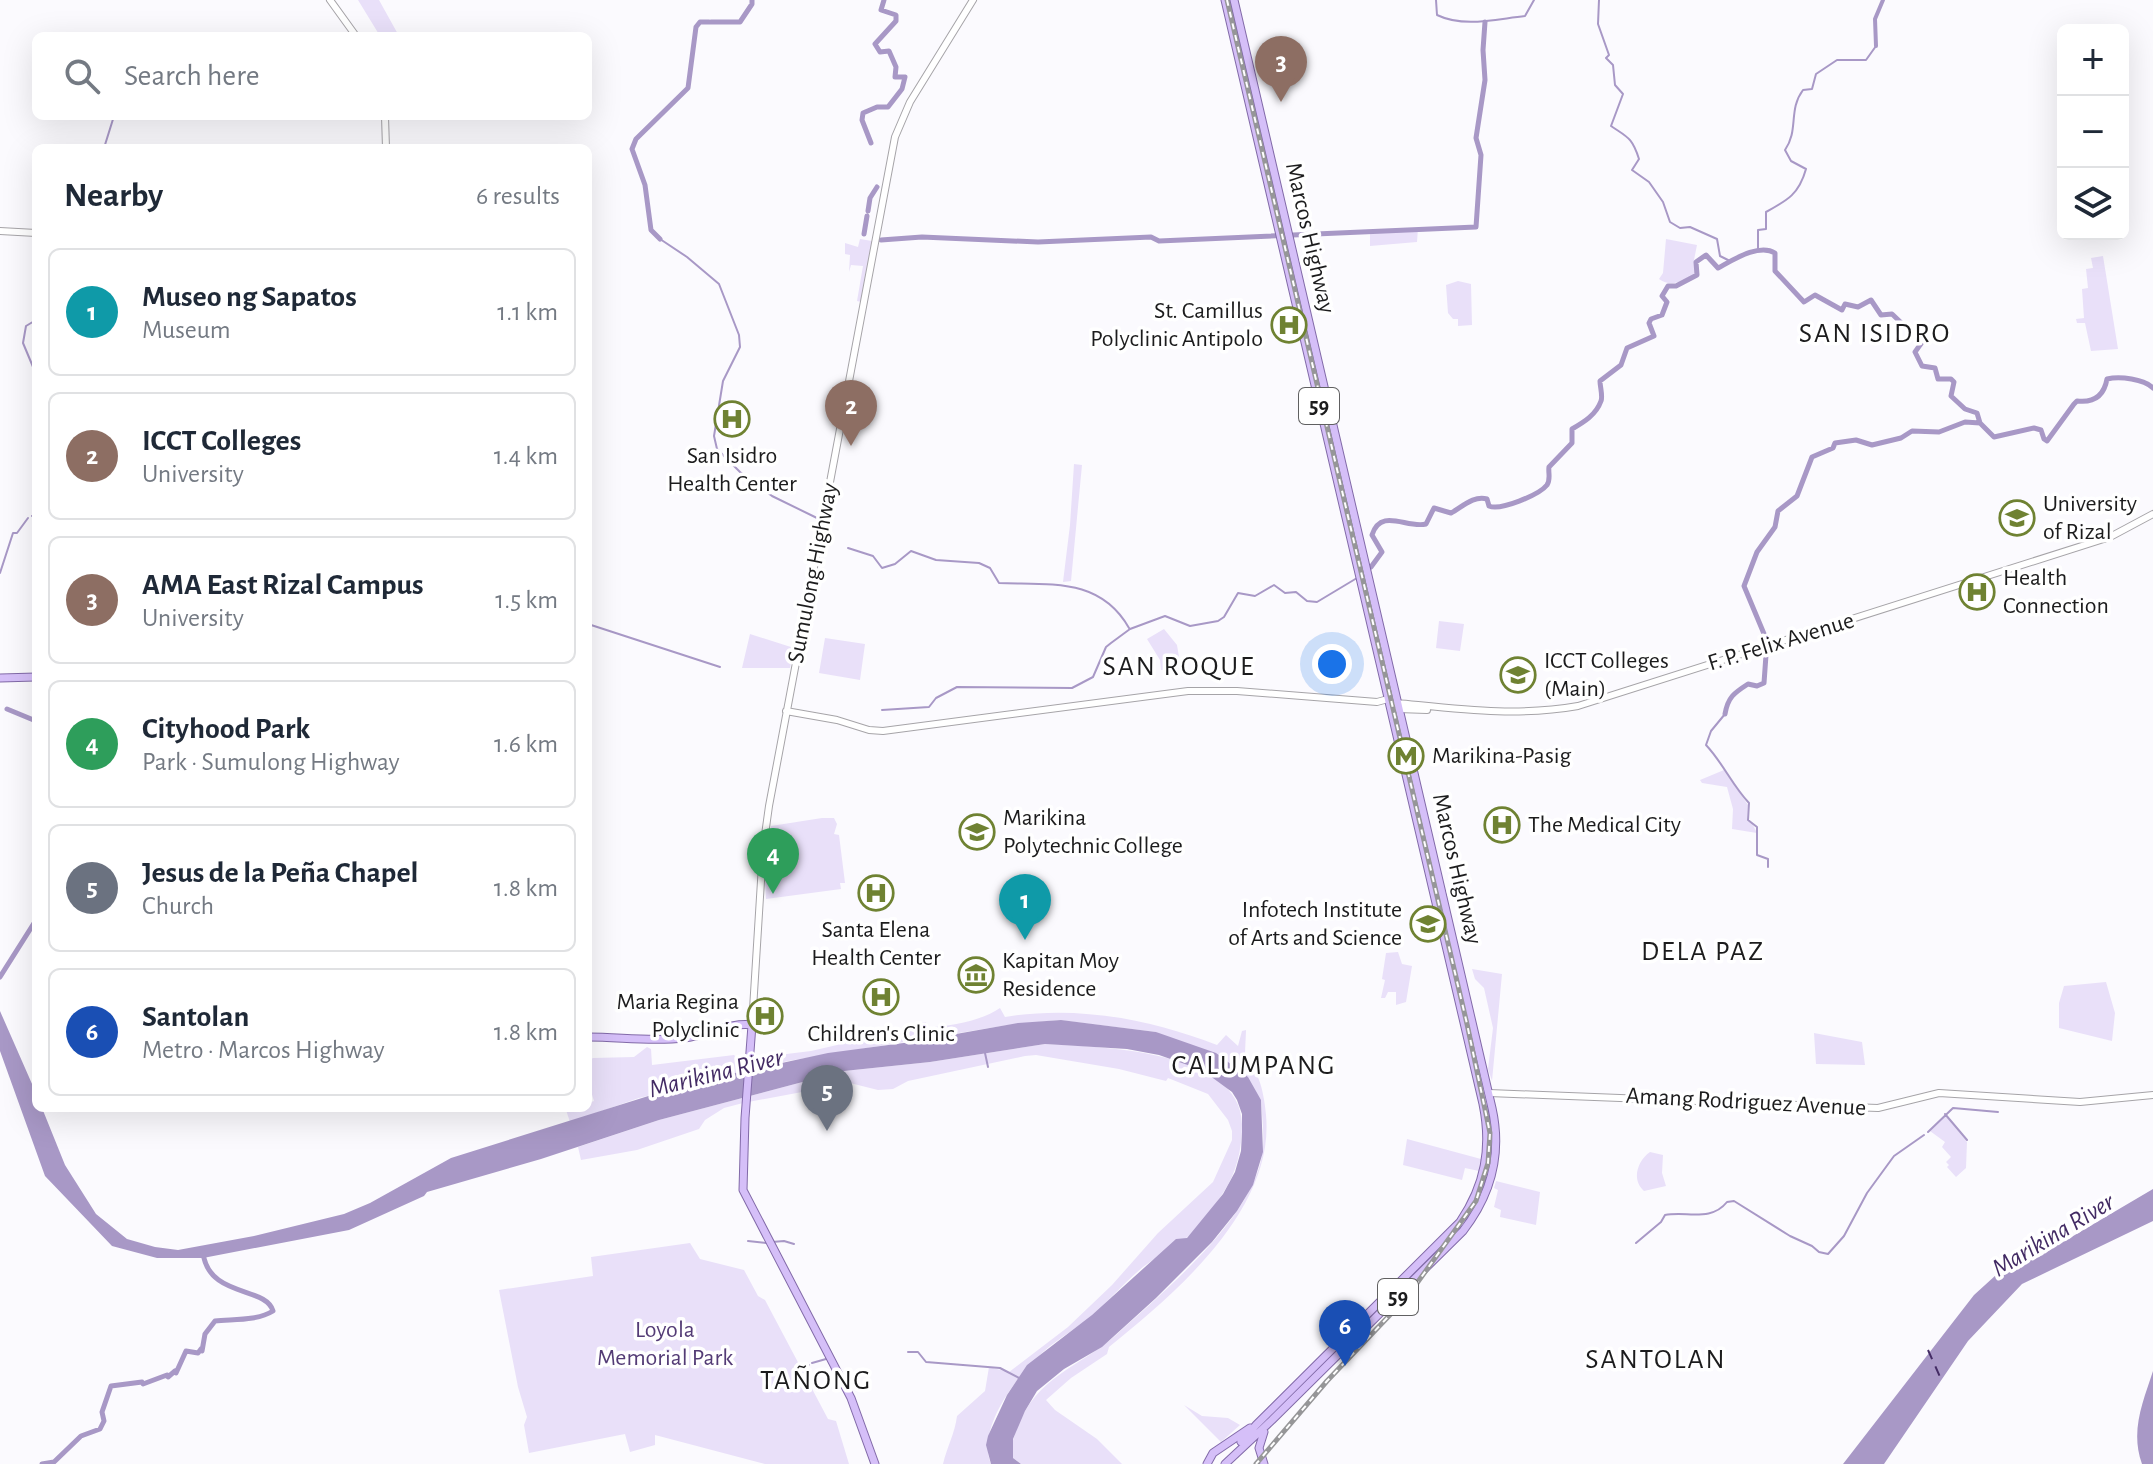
<!DOCTYPE html>
<meta charset="utf-8">
<style>
:root{--surface:#fff;--page:#f2f2f3;--text:#1f2937;--muted:#747a83;--line:#e0e1e3;--accent:#6f8232}
body{margin:0;font-family:"Alegreya Sans",sans-serif;background:var(--page);color:var(--text)}
.controls{position:absolute;right:24px;top:24px;display:grid;overflow:hidden;border-radius:12px;box-shadow:0 8px 32px #0002}
.controls button{width:72px;height:72px;display:grid;place-items:center;padding:0;border:0;border-bottom:2px solid var(--line);background:var(--surface);color:var(--text);font:40px sans-serif}
.you{position:absolute;left:1332px;top:664px;width:28px;height:28px;margin:-20px;border:6px solid #fff;border-radius:50%;background:#1a73e8;box-shadow:0 0 0 12px #1a73e833}
.badge{display:grid;place-items:center;width:52px;height:52px;border-radius:50%;background:var(--accent);color:#fff;font-size:26px;font-weight:700}
.pin{position:absolute;translate:-50% -66px;filter:drop-shadow(0 2px 4px #0008)}
.pin::after{content:'';position:absolute;top:42px;width:28px;height:24px;background:inherit;clip-path:polygon(0 0,100% 0,50% 100%)}
.list{margin:0;padding:0;list-style:none}
h2{display:flex;justify-content:space-between;align-items:center;height:104px;margin:0;padding:0 32px;font-size:34px}
h2 small{font-size:26px;font-weight:400;color:var(--muted)}
.list li{display:grid;grid-template-columns:52px 1fr auto;gap:24px;align-items:center;box-sizing:border-box;height:128px;margin:0 16px 16px;padding:0 16px;border:2px solid var(--line);border-radius:12px}
.list b{display:block;font-size:30px;white-space:nowrap}
.list p{margin:0;font-size:26px;white-space:nowrap;color:var(--muted)}
.list em{font-size:26px;font-style:normal;color:var(--muted)}
.icon{flex:none;width:44px;height:44px;fill:none;stroke:currentColor;stroke-width:2;stroke-linecap:round;stroke-linejoin:round}
.map{position:relative;flex:none;width:2153px;height:1464px;overflow:hidden}
.search{position:absolute;background:var(--surface);box-shadow:0 8px 32px #0002;left:32px;top:32px;width:560px;height:88px;display:flex;align-items:center;gap:20px;box-sizing:border-box;padding:0 28px;border-radius:12px;color:var(--muted);font-size:30px}
.panel{position:absolute;background:var(--surface);box-shadow:0 8px 32px #0002;left:32px;top:144px;width:560px;height:968px;border-radius:12px}
.map>svg:first-child{display:block}
.green{fill:#e9e0f9}
.water{fill:#a898c6}
.lines{fill:none;stroke-linecap:round;stroke-linejoin:round}
.stream{stroke:#a898c6;stroke-width:2}
.canal{stroke:#a898c6;stroke-width:4}
.river{stroke:#a898c6;stroke-width:5}
.ferry{stroke:#432b64;stroke-width:2;stroke-dasharray:10 8;stroke-linecap:butt}
.secondary-casing{stroke:#a6a4a8;stroke-width:8}
.primary-casing{stroke:#826aa8;stroke-width:9}
.secondary{stroke:#fff;stroke-width:6}
.primary{stroke:#d5bff8;stroke-width:7}
.rail-casing{stroke:#969698;stroke-width:5}
.rail{stroke:#fff;stroke-width:2;stroke-dasharray:6;stroke-linecap:butt}
.labels{text-anchor:middle;dominant-baseline:central;stroke-width:7;stroke-linejoin:round;paint-order:stroke}
.shield{fill:#fff;stroke:#606061;stroke-width:2}
.shield-label{font-size:22px;font-weight:bold;fill:#1c1c1d}
.street-label{font-size:24px;fill:#1c1c1d;stroke:#fff}
.poi-label{font-size:24px;fill:#1c1c1d;stroke:#fff;text-anchor:start}
.park-label{font-size:24px;fill:#543c76;stroke:#fff}
.water-label{font-size:26px;font-style:italic;fill:#432b64;stroke:#fff}
.quarter-label{font-size:28px;letter-spacing:2px;fill:#1c1c1d;stroke:#fff}
</style>
<div class="map">
<svg width="2153" height="1464" viewBox="0 0 2153 1464">
<rect width="100%" height="100%" fill="#fbfafe"/>
<path class="green" d="M358 0H379L399 36H380Z
M1418 228 1417 242 1370 246V231Z
M860 239 872 241 861 302 857 301 863 266 851 265 849 272 850 255 845 254V243L858 247Z
M1666 239 1697 245 1694 260 1696 273C1683 281 1672 288 1659 279L1663 273Z
M2103 256 2118 349 2091 351 2085 323H2077L2076 319 2084 318 2082 289 2088 288 2086 269 2093 268 2091 258Z
M1458 281 1471 284 1472 325 1458 326V319H1453L1448 313 1446 285Z
M1074 464 1082 465 1071 581 1063 582 1070 525Z
M1439 621 1464 624 1460 651 1436 648Z
M1164 629 1177 645 1181 669 1161 670 1160 660 1147 639Z
M750 634 794 648 790 668H742Z
M825 638 865 644 860 680 819 673Z
M1724 770 1748 805 1747 821 1752 823 1757 833 1732 829 1733 809 1727 787 1702 783 1700 780Z
M822 818H834L837 824 834 834 839 835 845 883H840L841 889 766 899 765 884 771 826Z
M1398 952 1402 964 1412 966 1406 1002 1396 1005V992H1388L1385 998H1381L1385 980 1382 979 1386 953Z
M1472 969 1502 974 1492 1081 1488 1069 1493 1028 1484 988 1475 979Z
M2106 982 2115 1013 2112 1041 2059 1028V1003L2064 986Z
M1000 1008 1005 1017C1076 1005 1150 1019 1217 1045L1226 1035 1238 1046 1242 1031 1246 1030C1246 1037 1244 1062 1246 1066 1252 1075 1249 1065 1256 1074 1262 1083 1265 1103 1266 1115 1275 1209 1176 1293 1109 1347L1107 1354 1071 1378 1046 1400 1055 1410 1097 1439 1122 1464H1021L1013 1458C1010 1447 1013 1439 1017 1428 1037 1376 1078 1368 1116 1335 1162 1293 1252 1219 1262 1155 1265 1138 1262 1118 1261 1100L1156 1032 1059 1020 1008 1025 788 1061 639 1098 570 1122 566 1110 588 1108V1103L594 1101 588 1082V1061L593 1058 634 1057 647 1047 651 1049 652 1065 734 1055 742 1063 754 1064 761 1057 811 1051 885 1034 911 1031 912 1024 926 1022 927 1028C952 1025 979 1022 1000 1008Z
M1814 1033 1862 1042 1865 1065 1816 1064Z
M1045 1044C1098 1047 1241 1049 1242 1124 1242 1149 1237 1172 1223 1193 1213 1208 1198 1229 1184 1240 1171 1249 1156 1257 1143 1267 1125 1282 1109 1301 1090 1317 1073 1331 1052 1342 1037 1358 1013 1381 977 1430 991 1464H943C947 1447 955 1433 957 1416L985 1391 989 1367 1009 1372 1068 1327 1112 1285 1158 1233 1213 1182 1232 1140V1131L1228 1120 1208 1094 1168 1078 1166 1081 1119 1069 1036 1055 1025 1056 908 1081 893 1089 878 1090 850 1083 743 1103 724 1108 705 1120 699 1129 637 1150 581 1160 578 1147 659 1120 844 1071 930 1062Z
M1945 1115 1967 1142 1966 1168 1956 1177 1947 1167 1949 1165 1946 1162 1951 1157 1942 1147 1945 1142 1930 1131Z
M1407 1139 1481 1159 1479 1171 1465 1168 1462 1180 1403 1165Z
M1650 1152 1663 1155 1662 1173 1666 1186 1644 1191C1632 1181 1636 1162 1650 1152Z
M1496 1181 1540 1192 1536 1225 1500 1217 1501 1210 1494 1207 1498 1190 1494 1188Z
M690 1243 700 1259 744 1270 758 1296 765 1300 828 1419 836 1421 849 1464H765L655 1435V1445L630 1452 625 1434 529 1453 524 1425 527 1417 518 1387 499 1290 593 1276 591 1257Z
M1184 1405 1202 1416 1228 1418 1240 1425 1221 1442Z"/>
<path class="water" d="M0 1011 36 1093V1108H42L65 1165 96 1214 127 1239 155 1247 178 1250 254 1236 344 1214 370 1203 451 1158 693 1082 828 1053 911 1042 1018 1023 1061 1020 1156 1032 1216 1053 1248 1077 1261 1100 1263 1152 1253 1185 1237 1211 1212 1242 1156 1298 1102 1347 1064 1369 1037 1391 1025 1411 1013 1439V1458L1021 1464H991L986 1445 988 1436 1007 1395 1027 1365 1092 1315 1176 1239 1187 1238 1223 1194 1235 1172 1241 1151 1242 1132V1114L1237 1100 1232 1092 1202 1070 1159 1055 1127 1049 1045 1044 930 1062 844 1071 659 1120 541 1159 427 1192 424 1196 349 1230 203 1258H157L112 1246 45 1176 0 1051Z
M2153 1189V1221L2022 1284 1968 1341 1884 1464H1843L1974 1295 2007 1265 2012 1268 2043 1255 2050 1246 2063 1242Z
M2153 1371V1464H2142C2130 1431 2143 1402 2153 1371Z"/>
<g class="lines">
<path class="stream" d="M1436 0 1437 15C1464 28 1496 19 1525 16L1534 0
M1599 0 1598 24 1609 55 1606 58 1613 65 1615 85 1623 94 1611 126C1627 137 1632 137 1639 159L1632 170 1649 182 1663 202 1670 222 1680 228 1690 227 1717 239 1720 256 1728 260
M104 148 114 116
M660 239 687 257 719 284 739 335 740 347 723 381 714 436 717 449 740 472 772 496 819 519
M1758 249V230L1766 229V212C1788 200 1799 194 1806 169L1791 161 1785 150C1799 130 1788 110 1803 90L1812 89 1816 74 1837 60H1866L1876 46
M36 320 26 326 23 343 36 374
M32 516 36 515
M848 548 873 556 882 568 895 564 911 551 936 560 979 563 990 568 999 583C1050 585 1100 577 1129 628
M0 573 13 533H17L28 518
M588 624 720 667
M882 710 929 707 936 698 957 687 1072 688 1093 677 1106 647 1111 643 1130 629 1165 616 1190 626 1218 621 1224 617 1238 593 1255 596 1274 585 1285 593 1296 592 1307 601 1317 602 1357 578
M1725 714 1711 731 1706 745C1723 763 1732 785 1749 803L1748 820 1757 827V855L1768 859V867
M985 1053 988 1067
M764 1057 766 1067
M1945 1114 1967 1140
M1928 1132 1953 1108 1998 1112
M748 1241 766 1243
M772 1242 784 1241 794 1244
M1636 1243 1661 1222 1665 1215C1687 1211 1711 1222 1727 1202L1734 1201 1790 1236 1812 1246 1819 1252 1828 1254 1844 1236 1867 1193 1894 1156 1924 1135
M908 1352H918L926 1362 1000 1368 1019 1378
M812 1363 826 1359
M804 1372 809 1365"/>
<path class="canal" d="M1876 46 1875 19 1883 0"/>
<path class="river" d="M711 22H740L752 4V0
M871 143 862 120 863 113 877 107H888L902 89 905 77H895L896 67 889 51 880 52 875 44 896 21V15L881 10 884 0
M868 211 870 198 877 187
M864 234 867 216
M660 239 651 230 645 185 632 149 636 139 688 88 696 27 700 22H709
M881 240 922 237 1038 242 1151 237 1159 241 1476 227 1481 155 1476 138 1485 80 1483 50 1485 22
M1371 567 1382 552 1372 535C1381 507 1407 529 1426 524L1434 508 1451 513C1462 507 1474 495 1487 499L1489 506C1500 511 1539 495 1547 485 1551 479 1548 473 1549 467L1572 443V429C1584 422 1596 415 1601 401 1603 396 1600 387 1600 381L1621 365 1627 348 1654 336 1649 323 1651 319 1662 315 1667 302 1662 296 1668 286H1676L1697 275 1696 262 1706 255 1718 268C1733 260 1759 243 1775 253V271L1804 302 1815 295 1842 310 1845 304 1858 307 1871 300 1881 315 1892 314 1913 334 1923 332 1925 338 1915 352 1922 366 1935 368 1938 379H1951L1954 382 1951 396 1965 409 1977 413 1980 423 1994 437 2034 428 2041 430 2044 439 2047 441 2074 404 2077 401C2094 403 2104 396 2107 379 2120 376 2144 379 2153 388
M7 709 36 721
M1725 714C1728 697 1734 693 1748 684L1757 686 1764 683 1767 641 1744 586 1757 552 1775 527 1778 511 1797 496 1812 457 1833 448 1835 443 1856 440 1872 445 1901 438 1912 431 1939 432 1965 422 1980 423
M0 977 36 920
M42 1464 54 1462 81 1436 100 1429 104 1421 102 1412 111 1386 142 1382 143 1384 167 1375 168 1377 175 1371 176 1373 186 1351 198 1353 201 1349 202 1351 205 1334 215 1321C233 1319 257 1321 273 1311 266 1286 209 1298 203 1253"/>
<path class="ferry" d="M1928 1350 1941 1379"/>
<defs>
<path id="secondary" d="M330 0 356 36
M385 116 386 148
M0 231 36 233
M1397 703C1459 709 1516 717 1578 706L2110 537 2153 514
M1398 709 1427 710
M786 711 837 720 869 730 883 731 1188 691H1237L1377 702 1388 699
M752 1025 763 849 769 806 895 137 910 102 973 0
M1489 1093 1878 1108 1939 1093 2080 1102 2153 1095"/>
<path id="primary" d="M1225 0 1483 1104C1492 1148 1485 1185 1460 1222L1256 1425 1241 1442
M0 678 36 677
M752 1025 745 1118 743 1190 851 1398 875 1464
M588 1037C620 1037 652 1042 684 1038 707 1036 729 1022 752 1025
M1264 1432 1259 1448 1264 1464
M1207 1464 1213 1453 1250 1428
M1225 1464 1272 1420 1463 1231C1491 1195 1502 1153 1492 1108L1234 0"/>
</defs>
<use href="#secondary" class="secondary-casing"/>
<use href="#primary" class="primary-casing"/>
<use href="#secondary" class="secondary"/>
<use href="#primary" class="primary"/>
<defs>
<path id="rail" d="M1227 0 1467 1024 1490 1133 1488 1163 1476 1201 1407 1297 1327 1381 1256 1464"/>
</defs>
<use href="#rail" class="rail-casing"/>
<use href="#rail" class="rail"/>
</g>
<defs>
<symbol id="hospital-ring" viewBox="-11 -11 22 22"><circle r="9.5" fill="#fff" stroke="#6f8232" stroke-width="1.5"/><path d="M-5-5h3v3.5h4V-5h3V5h-3V1.5h-4V5h-3Z" fill="#6f8232"/></symbol>
<symbol id="university-ring" viewBox="-11 -11 22 22"><circle r="9.5" fill="#fff" stroke="#6f8232" stroke-width="1.5"/><path d="M0-5L7-2L0 1L-7-2ZM-4 1L0 2.5L4 1V4Q0 6-4 4Z" fill="#6f8232"/></symbol>
<symbol id="metro-ring" viewBox="-11 -11 22 22"><circle r="9.5" fill="#fff" stroke="#6f8232" stroke-width="1.5"/><path d="M-5.5 5V-5H-3L0 0L3-5H5.5V5H3V-.5L0 4L-3-.5V5Z" fill="#6f8232"/></symbol>
<symbol id="museum-ring" viewBox="-11 -11 22 22"><circle r="9.5" fill="#fff" stroke="#6f8232" stroke-width="1.5"/><path d="M0-6L6-3V-2H-6V-3ZM-5-1h2V3h-2ZM-1-1h2V3h-2ZM3-1h2V3H3ZM-6 4H6V6H-6Z" fill="#6f8232"/></symbol>
</defs>
<g fill-rule="evenodd">
<use href="#hospital-ring" x="1269" y="305" width="40" height="40"/>
<use href="#hospital-ring" x="712" y="399" width="40" height="40"/>
<use href="#university-ring" x="1997" y="498" width="40" height="40"/>
<use href="#hospital-ring" x="1957" y="572" width="40" height="40"/>
<use href="#university-ring" x="1498" y="655" width="40" height="40"/>
<use href="#metro-ring" x="1386" y="736" width="40" height="40"/>
<use href="#hospital-ring" x="1482" y="805" width="40" height="40"/>
<use href="#university-ring" x="957" y="812" width="40" height="40"/>
<use href="#hospital-ring" x="856" y="873" width="40" height="40"/>
<use href="#university-ring" x="1408" y="904" width="40" height="40"/>
<use href="#museum-ring" x="956" y="955" width="40" height="40"/>
<use href="#hospital-ring" x="861" y="977" width="40" height="40"/>
<use href="#hospital-ring" x="745" y="996" width="40" height="40"/>
</g>
<g class="labels">
<g class="shield">
<rect x="1299" y="388" width="40" height="36" rx="6"/>
<rect x="1378" y="1279" width="40" height="36" rx="6"/>
</g>
<g class="shield-label">
<text x="1319" y="406">59</text>
<text x="1398" y="1297">59</text>
</g>
<g class="street-label">
<text transform="translate(1310 238) rotate(77)">Marcos Highway</text>
<text transform="translate(813 573) rotate(-79)">Sumulong Highway</text>
<text transform="translate(1781 642) rotate(-17)">F. P. Felix Avenue</text>
<text transform="translate(1457 869) rotate(77)">Marcos Highway</text>
<text transform="translate(1746 1102) rotate(3)">Amang Rodriguez Avenue</text>
</g>
<g class="poi-label">
<text x="1263" y="311" text-anchor="end">St. Camillus<tspan x="1263" dy="28">Polyclinic Antipolo</tspan></text>
<text x="732" y="456" text-anchor="middle">San Isidro<tspan x="732" dy="28">Health Center</tspan></text>
<text x="2043" y="504">University<tspan x="2043" dy="28">of Rizal</tspan></text>
<text x="2003" y="578">Health<tspan x="2003" dy="28">Connection</tspan></text>
<text x="1544" y="661">ICCT Colleges<tspan x="1544" dy="28">(Main)</tspan></text>
<text x="1432" y="756">Marikina-Pasig</text>
<text x="1003" y="818">Marikina<tspan x="1003" dy="28">Polytechnic College</tspan></text>
<text x="1528" y="825">The Medical City</text>
<text x="1402" y="910" text-anchor="end">Infotech Institute<tspan x="1402" dy="28">of Arts and Science</tspan></text>
<text x="876" y="930" text-anchor="middle">Santa Elena<tspan x="876" dy="28">Health Center</tspan></text>
<text x="1002" y="961">Kapitan Moy<tspan x="1002" dy="28">Residence</tspan></text>
<text x="739" y="1002" text-anchor="end">Maria Regina<tspan x="739" dy="28">Polyclinic</tspan></text>
<text x="881" y="1034" text-anchor="middle">Children's Clinic</text>
</g>
<g class="park-label">
<text x="665" y="1330">Loyola<tspan x="665" dy="28">Memorial Park</tspan></text>
</g>
<g class="water-label">
<text transform="translate(716 1073) rotate(-14)">Marikina River</text>
<text transform="translate(2053 1235) rotate(-31)">Marikina River</text>
</g>
<g class="quarter-label">
<text x="1875" y="334">SAN ISIDRO</text>
<text x="1179" y="667">SAN ROQUE</text>
<text x="1703" y="952">DELA PAZ</text>
<text x="1254" y="1066">CALUMPANG</text>
<text x="1656" y="1360">SANTOLAN</text>
<text x="816" y="1381">TAÑONG</text>
</g>
</g>
</svg>
<div class="controls">
<button>+</button>
<button>−</button>
<button><svg class="icon" aria-label="layers" viewBox="0 0 24 24"><path d="M12 4l9 5-9 5-9-5zM3 14l9 5 9-5"/></svg></button>
</div>
<div class="you"></div>
<div class="pin badge" style="left:1025px;top:940px;background:#0f9aa8">1</div>
<div class="pin badge" style="left:851px;top:446px;background:#8d6e63">2</div>
<div class="pin badge" style="left:1281px;top:102px;background:#8d6e63">3</div>
<div class="pin badge" style="left:773px;top:894px;background:#2e9e5b">4</div>
<div class="pin badge" style="left:827px;top:1131px;background:#6b7280">5</div>
<div class="pin badge" style="left:1345px;top:1366px;background:#1a4fb4">6</div>
<div class="search"><svg class="icon" aria-label="search" viewBox="0 0 24 24"><circle cx="10" cy="10" r="6"/><path d="M15 15l6 6"/></svg>Search here</div>
<section class="panel">
<h2>Nearby<small>6 results</small></h2>
<ul class="list">
<li><span class="badge" style="background:#0f9aa8">1</span><div><b>Museo ng Sapatos</b><p>Museum</p></div><em>1.1 km</em></li>
<li><span class="badge" style="background:#8d6e63">2</span><div><b>ICCT Colleges</b><p>University</p></div><em>1.4 km</em></li>
<li><span class="badge" style="background:#8d6e63">3</span><div><b>AMA East Rizal Campus</b><p>University</p></div><em>1.5 km</em></li>
<li><span class="badge" style="background:#2e9e5b">4</span><div><b>Cityhood Park</b><p>Park · Sumulong Highway</p></div><em>1.6 km</em></li>
<li><span class="badge" style="background:#6b7280">5</span><div><b>Jesus de la Peña Chapel</b><p>Church</p></div><em>1.8 km</em></li>
<li><span class="badge" style="background:#1a4fb4">6</span><div><b>Santolan</b><p>Metro · Marcos Highway</p></div><em>1.8 km</em></li>
</ul>
</section>
</div>
